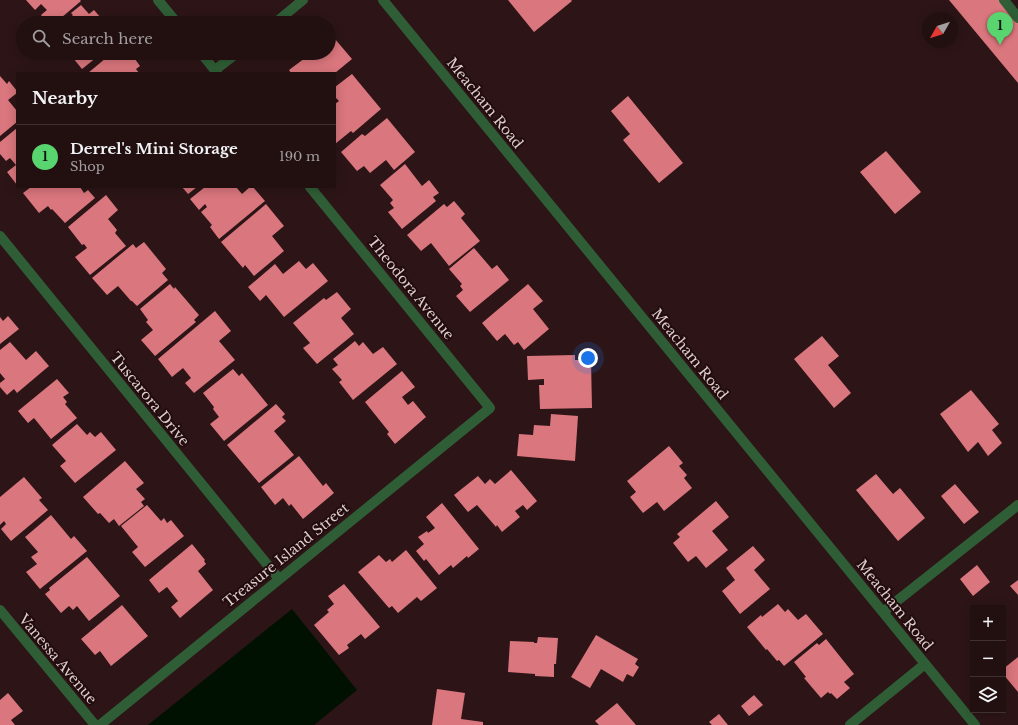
<!DOCTYPE html>
<meta charset="utf-8">
<style>
:root{--surface:#221011;--page:#2e1e1f;--text:#f1f3f6;--muted:#a29d9f;--line:#3f3031;--accent:#59d56f}
body{margin:0;font-family:"Libre Baskerville",serif;background:var(--page);color:var(--text)}
.controls{position:absolute;right:12px;bottom:12px;display:grid;overflow:hidden;border-radius:0px;box-shadow:0 2px 10px #0003}
.controls button{width:36px;height:36px;display:grid;place-items:center;padding:0;border:0;border-bottom:1px solid var(--line);background:var(--surface);color:var(--text);font:20px sans-serif}
.compass{position:absolute;left:922px;top:12px;width:36px;height:36px;border-radius:50%;background:var(--surface);box-shadow:0 2px 10px #0003;rotate:231deg}
.you{position:absolute;left:588px;top:358px;width:14px;height:14px;margin:-10px;border:3px solid #fff;border-radius:50%;background:#1a73e8;box-shadow:0 0 0 6px #1a73e833}
.badge{display:grid;place-items:center;width:26px;height:26px;border-radius:50%;background:var(--accent);color:#111;font-size:13px;font-weight:700}
.pin{position:absolute;translate:-50% -33px;filter:drop-shadow(0 1px 2px #0008)}
.pin::after{content:'';position:absolute;top:21px;width:14px;height:12px;background:inherit;clip-path:polygon(0 0,100% 0,50% 100%)}
.list{margin:0;padding:0;list-style:none}
h2{display:flex;justify-content:space-between;align-items:center;height:52px;margin:0;padding:0 16px;font-size:17px}
h2 small{font-size:13px;font-weight:400;color:var(--muted)}
.list li{display:grid;grid-template-columns:26px 1fr auto;gap:12px;align-items:center;box-sizing:border-box;height:64px;padding:0 16px;border-top:1px solid var(--line)}
.list b{display:block;font-size:15px;white-space:nowrap}
.list p{margin:0;font-size:13px;white-space:nowrap;color:var(--muted)}
.list em{font-size:13px;font-style:normal;color:var(--muted)}
.icon{flex:none;width:22px;height:22px;fill:none;stroke:currentColor;stroke-width:2;stroke-linecap:round;stroke-linejoin:round}
.map{position:relative;flex:none;width:1018px;height:725px;overflow:hidden}
.search{position:absolute;background:var(--surface);box-shadow:0 2px 10px #0003;left:16px;top:16px;width:320px;height:44px;display:flex;align-items:center;gap:10px;box-sizing:border-box;padding:0 14px;border-radius:22px;color:var(--muted);font-size:15px}
.panel{position:absolute;background:var(--surface);box-shadow:0 2px 10px #0003;left:16px;top:72px;width:320px;height:116px;border-radius:0px}
.map>svg:first-child{display:block}
.water{fill:#001101}
.building{fill:#da767d}
.lines{fill:none;stroke-linecap:round;stroke-linejoin:round}
.minor{stroke:#2f5e36;stroke-width:10}
.labels{text-anchor:middle;dominant-baseline:central;stroke-width:4;stroke-linejoin:round;paint-order:stroke}
.street-label{font-size:14px;fill:#decdcd;stroke:#220c0e}
</style>
<div class="map">
<svg width="1018" height="725" viewBox="0 0 1018 725">
<rect width="100%" height="100%" fill="#2d1517"/>
<path class="water" d="M292 609 357 690 314 725H148Z"/>
<path class="building" d="M26 0H80L81 1 55 23H48L41 15 47 10 41 4 35 10Z
M508 0H571L572 1 534 32Z
M949 0H999L1018 23V83Z
M81 5 89 14 94 10 101 18 100 19 103 23H63L73 15 71 13Z
M116 16 121 23H107Z
M329 32 352 59 335 73H291L289 70 305 58 300 53H329Z
M72 53H102L82 69 73 58 75 57Z
M112 53H142L135 59 140 66 136 69 139 73H88Z
M352 74 381 109 353 133 351 131 335 144V104L339 101 335 97V87Z
M0 76 7 84 9 81 17 91V93L8 100 17 111V122L0 136Z
M628 96 683 163 659 183 623 140 630 134 611 111Z
M387 118 415 152 394 170 386 160 370 173 364 166 357 171 341 152 362 134 365 136Z
M17 128V185L7 172 16 165 10 158 6 161 0 154V142Z
M886 151 921 192 895 214 860 172Z
M405 164 422 186 429 180 439 193 433 197 436 201 402 229 388 212 394 208 390 203 393 200 380 185Z
M31 187H80L84 193 88 190 95 198 65 223 52 209 51 210 48 206 39 213 23 193Z
M182 187H197L188 194Z
M205 187H236L242 194 250 187H253L265 201 219 239 210 227 212 225 201 212 207 207 205 204 199 210 190 199Z
M106 195 118 210 108 219 117 230 115 233 126 246 90 275 75 257 87 248 84 244 82 245 68 227Z
M454 201 465 214 461 218 480 241 449 266 431 243 421 251 407 235 444 204 447 207Z
M266 204 284 226 272 236 284 251 254 276 245 265 243 268 221 242Z
M144 242 166 269 162 273 168 280 137 306 132 301H131L118 286 107 295 92 278 133 244 136 248Z
M474 248 492 269 497 265 509 280 470 312 456 296 463 290 460 286 462 284 449 269Z
M299 261 306 269 313 263 328 281 284 317 266 295 260 301 248 287 275 264 283 274Z
M170 284 174 289 175 287 199 315 194 320 196 322 155 356 141 340 153 330 146 322 148 320 140 309Z
M528 284 543 301 533 309 549 329 524 350 518 342 514 345 505 334 497 341 482 323Z
M337 292 351 309 341 318 354 334 317 364 303 348 310 343 293 323 324 298 326 300Z
M215 311 231 331 219 341 235 360 194 393 185 383 191 378 183 368 172 377 158 359Z
M8 316 19 329 0 344V317L3 321Z
M822 336 839 356 828 365 851 393 834 408 794 359Z
M355 341 359 346 363 342 373 354 383 347 397 364 353 400 339 382 342 380 332 369 338 365 333 359Z
M10 342 26 360 36 351 49 366 17 393 14 389 7 395 0 387V383L5 379 0 373V350Z
M575 355V360H591L592 408 540 409 539 385H544V379L528 380 527 356Z
M233 369 239 376 242 373 268 405 224 441 210 424 219 417 213 409 214 407 203 393Z
M402 371 415 387 402 397 408 405 413 401 426 417 395 444 387 434 389 432 365 402Z
M57 379 69 393 63 397 67 402 65 404 77 418 51 439 34 418 28 423 18 411Z
M971 390 999 424 992 430 1002 443 988 456 978 442 968 452 940 414Z
M276 404 285 414 282 417 286 421 274 431 294 455 259 483 227 445Z
M551 414 578 416 575 461 517 456 519 434 533 435 534 425 550 426Z
M77 424 87 435 90 432 95 437 101 432 116 450 75 483 60 466 66 461 52 445Z
M669 446 683 463 679 466 687 475 684 478 692 488 664 511 657 502 643 513 630 497 636 492 627 481Z
M299 456 323 486 326 483 334 493 303 519 291 504 289 506 283 498 275 505 261 487Z
M125 461 144 483 136 489 145 499 141 502 144 506 119 526 114 519 109 523 100 513 98 514 83 497Z
M511 470 537 501 527 510 523 505 515 511 520 517 502 532 497 525 496 527 477 505 468 512 454 495 478 476 485 484 490 479 495 484Z
M876 474 893 494 900 488 925 518 898 541 856 490Z
M24 477 42 498 39 500 48 510 11 541 1 529 6 524 4 521 0 525V497Z
M955 484 979 512 964 524 941 496Z
M716 501 729 517 712 531 728 550 706 568 696 556 688 562 673 543 680 537 677 534Z
M442 503 479 549 468 558 467 556 453 568 451 565 439 575 426 559 424 561 416 551 424 544 418 537 427 531 428 533 435 528 426 517Z
M147 505 161 521 164 518 167 523 171 520 184 536 145 567 132 552 138 547 121 526Z
M51 515 71 539 74 536 87 551 40 589 26 572 37 564 31 557 38 552 25 537Z
M192 544 205 560 204 561 206 564 198 571 213 590 180 618 171 607 178 601 167 587 159 593 149 580Z
M753 546 765 560 754 570 770 589 740 614 722 591 735 580 726 568Z
M406 550 437 588 421 601 417 597 398 613 392 606 389 608 358 572 379 555 386 562 390 559 392 562Z
M87 557 120 596 89 621 77 606 73 610 69 606 61 613 45 594 50 590 49 588Z
M977 565 990 582 973 596 960 579Z
M1018 580V595L1010 586Z
M344 584 380 627 365 639 361 634 347 645 349 648 339 655 314 625 329 612 327 610 334 604 328 596Z
M778 604 785 612 788 609 798 620 806 614 823 634 784 666 779 660 777 661 767 649 766 650 747 627 761 615 762 617Z
M122 605 148 636 111 666 100 651 95 655 81 639Z
M596 635 638 659 635 664 639 667 633 677 627 674 623 682 601 669 590 688 571 677Z
M538 637 558 638 556 664H554V677L535 676V674L508 672 510 641 534 642V643H537Z
M826 639 854 674 844 682 850 688 837 699 831 693 830 694 828 692 821 698 804 678 806 677 794 662 817 643 819 645Z
M1018 657V692L1003 674V669Z
M437 689 465 693 461 719 483 722V725H432Z
M8 693 23 711 11 720 15 725H0V700Z
M754 695 763 705 749 716 741 706Z
M617 703 636 725H599L595 721Z
M719 714 728 725H712L709 722Z"/>
<g class="lines">
<path class="minor" d="M158 0 177 23
M383 0 975 725
M1004 0 1018 18
M275 23 303 0
M201 53 217 73
M215 70 237 53
M0 236 279 579
M0 610 95 725
M883 612 1018 505
M100 725 490 408 310 187
M850 725 925 664"/>
</g>
<g class="labels">
<g class="street-label">
<text transform="translate(485 103) rotate(51)">Meacham Road</text>
<text transform="translate(411 288) rotate(51)">Theodora Avenue</text>
<text transform="translate(690 354) rotate(51)">Meacham Road</text>
<text transform="translate(150 399) rotate(51)">Tuscarora Drive</text>
<text transform="translate(286 555) rotate(-39)">Treasure Island Street</text>
<text transform="translate(895 605) rotate(51)">Meacham Road</text>
<text transform="translate(58 659) rotate(50)">Vanessa Avenue</text>
</g>
</g>
</svg>
<div class="controls">
<button>+</button>
<button>−</button>
<button><svg class="icon" aria-label="layers" viewBox="0 0 24 24"><path d="M12 4l9 5-9 5-9-5zM3 14l9 5 9-5"/></svg></button>
</div>
<svg class="compass" viewBox="-18 -18 36 36"><path d="M0-13l5 13h-10z" fill="#e53935"/><path d="M0 13l5-13h-10z" fill="#a29d9f"/></svg>
<div class="you"></div>
<div class="pin badge" style="left:1000px;top:45px">1</div>
<div class="search"><svg class="icon" aria-label="search" viewBox="0 0 24 24"><circle cx="10" cy="10" r="6"/><path d="M15 15l6 6"/></svg>Search here</div>
<section class="panel">
<h2>Nearby<small></small></h2>
<ul class="list">
<li><span class="badge">1</span><div><b>Derrel's Mini Storage</b><p>Shop</p></div><em>190 m</em></li>
</ul>
</section>
</div>
